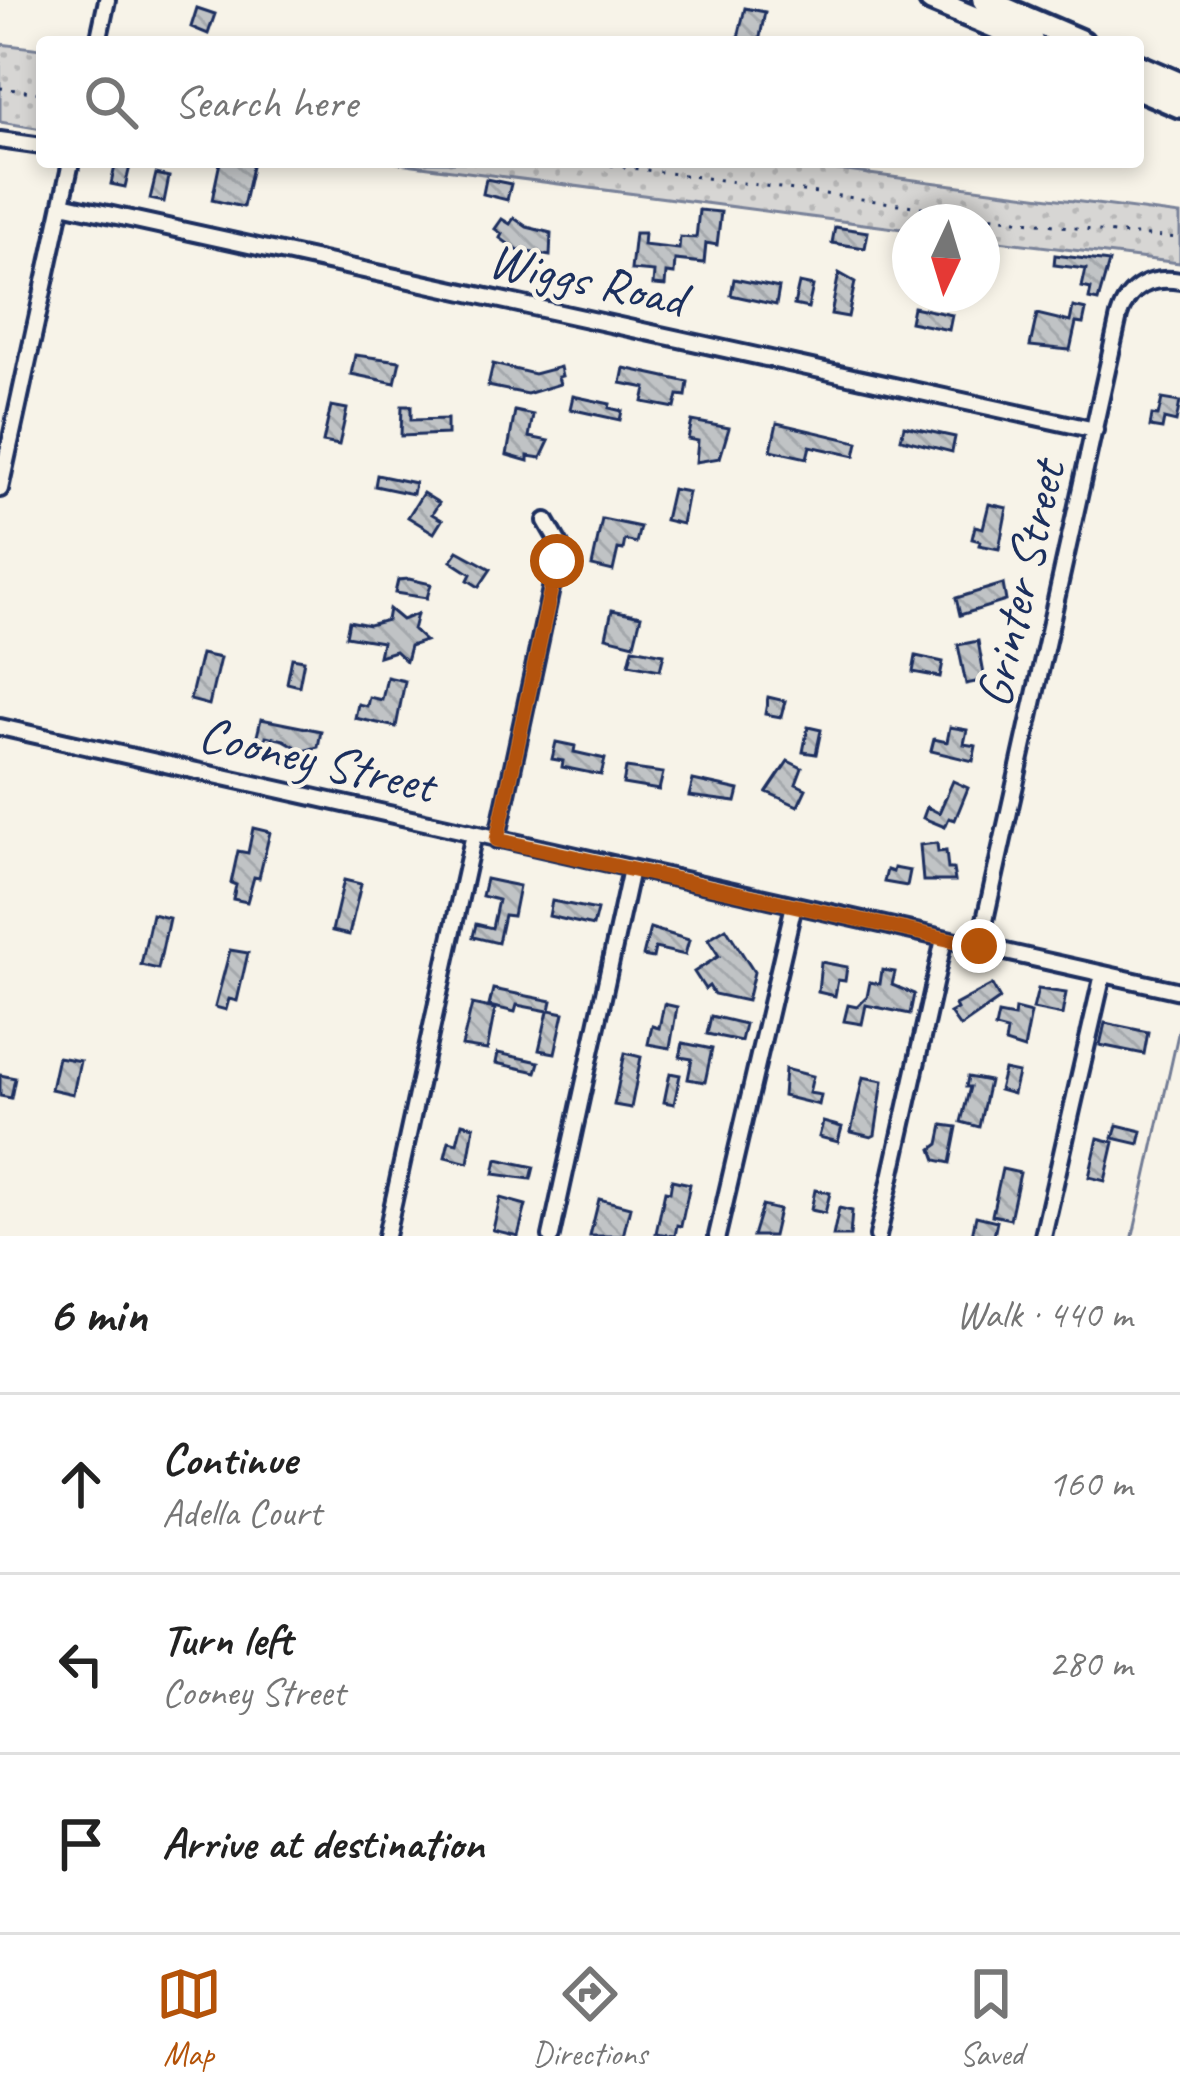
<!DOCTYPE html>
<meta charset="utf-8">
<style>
:root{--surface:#fff;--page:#f6f6f6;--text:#222;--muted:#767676;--line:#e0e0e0;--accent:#b45309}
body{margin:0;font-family:Caveat,sans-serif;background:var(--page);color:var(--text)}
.compass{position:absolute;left:892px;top:204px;width:108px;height:108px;border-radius:50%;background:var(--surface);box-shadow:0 6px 18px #0003;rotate:184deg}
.stop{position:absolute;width:36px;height:36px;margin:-27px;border:9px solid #b45309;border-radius:50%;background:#fff}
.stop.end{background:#b45309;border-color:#fff;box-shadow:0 3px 12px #0008}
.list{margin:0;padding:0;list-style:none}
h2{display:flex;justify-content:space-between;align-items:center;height:156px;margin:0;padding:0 48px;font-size:51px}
h2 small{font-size:39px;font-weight:400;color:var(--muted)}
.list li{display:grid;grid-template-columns:78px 1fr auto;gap:36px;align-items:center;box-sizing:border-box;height:180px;padding:0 48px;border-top:3px solid var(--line)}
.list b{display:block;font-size:45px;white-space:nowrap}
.list p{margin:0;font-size:39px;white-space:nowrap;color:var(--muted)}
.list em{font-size:39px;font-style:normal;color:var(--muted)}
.icon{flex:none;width:66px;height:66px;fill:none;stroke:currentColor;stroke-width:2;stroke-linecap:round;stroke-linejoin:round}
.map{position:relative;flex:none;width:1180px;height:1236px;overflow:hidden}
.search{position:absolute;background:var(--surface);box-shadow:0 6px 18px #0003;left:36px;right:36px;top:36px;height:132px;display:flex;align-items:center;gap:30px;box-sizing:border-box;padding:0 42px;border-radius:12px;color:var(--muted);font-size:45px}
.sheet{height:696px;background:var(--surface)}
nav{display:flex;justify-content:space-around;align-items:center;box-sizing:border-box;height:168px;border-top:3px solid var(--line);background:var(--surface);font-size:33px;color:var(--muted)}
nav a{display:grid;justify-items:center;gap:6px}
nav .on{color:var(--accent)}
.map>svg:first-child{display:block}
.grass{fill:url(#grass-dots);stroke:#798299;stroke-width:3}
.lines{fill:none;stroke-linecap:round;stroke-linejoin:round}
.stream{stroke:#727c95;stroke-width:3}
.building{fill:url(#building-back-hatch);stroke:#1b2f5e;stroke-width:3}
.minor-casing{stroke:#1b2f5e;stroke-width:22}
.highway-casing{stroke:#1b2f5e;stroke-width:30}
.path{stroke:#1b2f5e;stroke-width:3;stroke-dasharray:3 9;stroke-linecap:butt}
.minor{stroke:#f7f3e8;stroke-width:14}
.highway{stroke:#f7f3e8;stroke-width:21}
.route{stroke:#b45309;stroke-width:15}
.labels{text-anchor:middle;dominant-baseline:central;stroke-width:9;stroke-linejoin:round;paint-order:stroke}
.street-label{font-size:51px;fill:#1b2f5e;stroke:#f7f3e8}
</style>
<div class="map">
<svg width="1180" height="1236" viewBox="0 0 1180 1236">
<defs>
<pattern id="grass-dots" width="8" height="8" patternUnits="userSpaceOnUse" patternTransform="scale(3)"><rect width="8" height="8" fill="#d7d6d4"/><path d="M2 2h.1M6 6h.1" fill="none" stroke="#b8b8b8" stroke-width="1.8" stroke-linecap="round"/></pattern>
<pattern id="building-back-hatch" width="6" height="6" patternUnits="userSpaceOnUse" patternTransform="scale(3)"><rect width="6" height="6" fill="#c0c3c5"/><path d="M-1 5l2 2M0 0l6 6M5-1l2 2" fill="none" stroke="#a4a8ac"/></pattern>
</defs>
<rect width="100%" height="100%" fill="#f7f3e8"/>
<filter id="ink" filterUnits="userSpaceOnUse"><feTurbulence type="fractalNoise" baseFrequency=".00833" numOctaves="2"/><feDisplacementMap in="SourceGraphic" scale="24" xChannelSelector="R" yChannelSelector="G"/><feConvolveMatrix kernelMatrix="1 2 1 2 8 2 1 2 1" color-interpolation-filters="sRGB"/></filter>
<g filter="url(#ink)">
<path class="grass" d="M0 44 42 49V129L0 122Z
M391 162H778L1180 215V263L982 239V222H910V230Z"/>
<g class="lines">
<path class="stream" d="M1133 1236 1180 1025"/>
</g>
<path class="building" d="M197 8 215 14 208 34 191 27Z
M745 8 765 12 759 42H737Z
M116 162H131L125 187 111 184Z
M220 162H253L243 207 212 200Z
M156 174 169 177 164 202 150 199Z
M486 179 511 184 507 200 483 194Z
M699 210 721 212 717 245 706 243 704 263 675 260 674 274 666 273 665 286 653 285 654 272 631 270 635 233H644L643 245 679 249 680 237 696 238Z
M514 218 527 227 551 233 550 256 517 250 500 238 502 234 495 229 502 219 510 224Z
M835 227 868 232 865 248 832 243Z
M1055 255 1109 262 1098 301 1089 299 1091 289 1082 287 1086 269 1054 265Z
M839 273 855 282 848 317 831 314Z
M734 279 779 288 776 305 731 295Z
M799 283 813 286 808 308 794 305Z
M913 307 952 315 949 330 910 322Z
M1073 307 1086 310 1083 324 1076 323 1070 350 1030 346 1037 314 1070 322Z
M355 355 400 361 395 383 351 374Z
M493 364 534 374 560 367 562 376 558 377 560 384 527 394 488 386Z
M624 368 688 382 686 396 678 395 675 408 643 402 646 388 621 383Z
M573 396 610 404 609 408 622 411 620 420 570 409Z
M1162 399 1180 402 1176 422 1164 419 1162 429 1150 427 1152 415 1158 416Z
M331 406 347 409 339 445 323 442Z
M402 406H411V420L447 419V434L401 436Z
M515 411 533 415 529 437 549 441 541 458 528 456V461L507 455Z
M692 421 729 428 720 458 696 462 698 441 688 439Z
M777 423 858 442 855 456 810 446 807 458 771 450Z
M904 426 955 437 952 452 901 439Z
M377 475 415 483 413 494 375 486Z
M672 489 688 492 682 524 665 520Z
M423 493 439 503 432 514 442 520 434 533 408 517Z
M989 504 1007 508 999 549 979 545 980 541 972 539 975 526 983 528Z
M602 519 640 527 636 543 625 540 623 550 618 549 613 571 592 566Z
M458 551 491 569 479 587 468 580 471 574 451 561Z
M409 579 431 584 427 598 395 593 398 580Z
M1003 584 1006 601 960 615 956 598Z
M389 609 402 620 417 614 413 630 425 641 410 646 406 661 395 651 379 656 382 642 346 636 349 621 369 625 387 620Z
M612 610 641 616 634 644 606 637Z
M978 641 985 680 966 684 958 645Z
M633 648 664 654 660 670 629 664Z
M201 654 220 658 209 705 190 700Z
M916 656 943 662 940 677 913 672Z
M292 658 304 660 299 686 287 683Z
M387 677 405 681 396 727 355 718 358 704 367 706 369 697 382 700Z
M768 697 785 701 781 717 765 714Z
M261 719 321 731 318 747 303 751 284 740 266 736 263 751 254 749Z
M808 727 821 730 816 754 803 752Z
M950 727 967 730 964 744 976 746 973 761 931 751 934 739 947 742Z
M556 742 575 746 574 752 605 759 601 775 562 767 563 761 552 759Z
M788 761 802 768 796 784 806 789 798 806 767 792Z
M626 768 663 773 659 790 623 784Z
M693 780 739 790 736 802 689 796Z
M953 781 968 788 955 820 949 818 945 827 923 818 927 807 939 813Z
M253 828 270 832 259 878 254 877 247 902 233 899 236 885 231 883 238 851 248 853Z
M937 843 938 852 946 851 948 869H953L955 881H923L920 845Z
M894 868 910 871 907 886 884 882 887 870 893 872Z
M486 879 519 886 513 916 504 915 498 943 473 937 476 924 492 928 498 900 482 896Z
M344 880 361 884 349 935 332 931Z
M552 901 597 910 593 926 549 916Z
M152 914 169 918 158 969 141 965Z
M650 928 689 940 685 955 655 948 653 958 643 956Z
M726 928 754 972 747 1001 714 994 709 986 705 989 694 972 719 956 708 939Z
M230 950 248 953 237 1001 229 999 226 1010 215 1007Z
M821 962 847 967 845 981 838 980 835 996 818 992Z
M882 970 895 972 892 985 914 994 910 1014 866 1005 862 1024 844 1021 848 1005 857 1007 867 997 870 982 880 984Z
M992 985 1000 999 960 1027 950 1013 957 1009 955 1005Z
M493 989 552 1001 550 1010 564 1013 555 1053 539 1050 548 1011 517 1005 515 1012 489 1006Z
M1038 989 1066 993 1062 1015 1033 1009Z
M472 1004 495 1009 487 1050 462 1046Z
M664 1004 677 1007 670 1048 648 1044 652 1026 659 1028Z
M1015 1009 1031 1013 1024 1049 1005 1043 1007 1031 995 1028 998 1014 1014 1017Z
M711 1016 745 1024 741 1041 707 1034Z
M1105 1023 1148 1032 1144 1054 1100 1045Z
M683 1043 712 1049 705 1082 688 1079 692 1059 680 1057Z
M498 1053 539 1062 536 1072 496 1063Z
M625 1053 641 1057 631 1108 614 1105Z
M58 1057 80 1061 73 1094 51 1089Z
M785 1069 813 1076 809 1093 821 1095 819 1105 783 1096Z
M1004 1070 1018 1073 1013 1094 999 1090Z
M670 1073 680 1075 674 1104 664 1102Z
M0 1075 15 1078 11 1098 0 1096Z
M863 1077 883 1081 875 1135 871 1137 851 1132Z
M968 1077 989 1081 979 1127 961 1122 970 1087H966Z
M823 1122 842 1127 838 1142 819 1137Z
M462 1123 474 1126 468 1163 445 1157 449 1141 457 1143Z
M943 1125 957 1127 950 1163 936 1160 932 1149 939 1144Z
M1117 1125 1142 1131 1139 1144 1113 1138Z
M1098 1138 1114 1142 1105 1181 1089 1177Z
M497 1159 534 1167 531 1179 494 1174Z
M1002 1169 1020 1173 1010 1219 992 1215Z
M672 1180 690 1184 681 1226 677 1225 675 1236 656 1233 665 1191 670 1192Z
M815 1190 830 1193 825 1213 811 1210Z
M500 1198 526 1205 518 1236 493 1230Z
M599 1199 630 1207 623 1236H590Z
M762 1206 779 1210 773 1236H753Z
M839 1208 852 1211 850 1236H833Z
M976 1216 997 1221 994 1236 972 1235Z"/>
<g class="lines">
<defs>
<path id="minor" d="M98 42 107 0
M0 140 42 146
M62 204 1095 430
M0 489 71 162
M0 727 1180 991
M497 840 557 561 560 545 546 521
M979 947 1119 316C1128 287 1151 276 1180 281
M386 1236 474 834
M551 1236 631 869
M717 1236 794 905
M878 1236 944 939
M1043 1236 1103 974"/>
<path id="highway" d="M931 0 1032 42
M984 0 1082 42
M1138 66 1180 84
M1138 88 1180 106"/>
</defs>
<use href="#minor" class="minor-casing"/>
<use href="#highway" class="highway-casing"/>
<path class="path" d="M0 88 42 93
M587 162 1121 234 1180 238"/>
<use href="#minor" class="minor"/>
<use href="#highway" class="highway"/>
</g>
</g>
<g class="lines" filter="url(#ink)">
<path class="route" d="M557 561 497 840 979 946"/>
</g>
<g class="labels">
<g class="street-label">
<text transform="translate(587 279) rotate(12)">Wiggs Road</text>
<text transform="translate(1020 584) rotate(-77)">Grinter Street</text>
<text transform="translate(317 759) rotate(13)">Cooney Street</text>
</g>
</g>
</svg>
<svg class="compass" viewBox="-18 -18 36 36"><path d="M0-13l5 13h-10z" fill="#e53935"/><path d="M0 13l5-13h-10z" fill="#767676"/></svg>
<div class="stop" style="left:557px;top:561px"></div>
<div class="stop end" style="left:979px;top:946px"></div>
<div class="search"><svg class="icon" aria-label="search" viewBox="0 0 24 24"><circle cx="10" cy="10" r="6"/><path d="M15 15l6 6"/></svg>Search here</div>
</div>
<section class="sheet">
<h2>6 min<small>Walk · 440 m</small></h2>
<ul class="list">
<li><svg class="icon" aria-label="ahead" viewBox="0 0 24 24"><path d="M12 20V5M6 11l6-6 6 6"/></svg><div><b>Continue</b><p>Adella Court</p></div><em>160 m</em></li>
<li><svg class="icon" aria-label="left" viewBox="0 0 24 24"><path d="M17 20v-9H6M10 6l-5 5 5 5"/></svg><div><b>Turn left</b><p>Cooney Street</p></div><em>280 m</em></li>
<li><svg class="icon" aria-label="arrive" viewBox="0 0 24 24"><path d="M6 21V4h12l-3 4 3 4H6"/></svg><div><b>Arrive at destination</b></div></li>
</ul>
</section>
<nav>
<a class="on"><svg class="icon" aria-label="map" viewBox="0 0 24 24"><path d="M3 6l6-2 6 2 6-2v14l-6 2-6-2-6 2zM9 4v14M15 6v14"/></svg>Map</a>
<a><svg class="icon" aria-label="directions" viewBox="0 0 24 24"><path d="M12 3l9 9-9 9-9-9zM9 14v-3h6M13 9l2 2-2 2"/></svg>Directions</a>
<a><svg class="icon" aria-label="saved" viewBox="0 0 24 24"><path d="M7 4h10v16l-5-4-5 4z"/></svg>Saved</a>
</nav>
